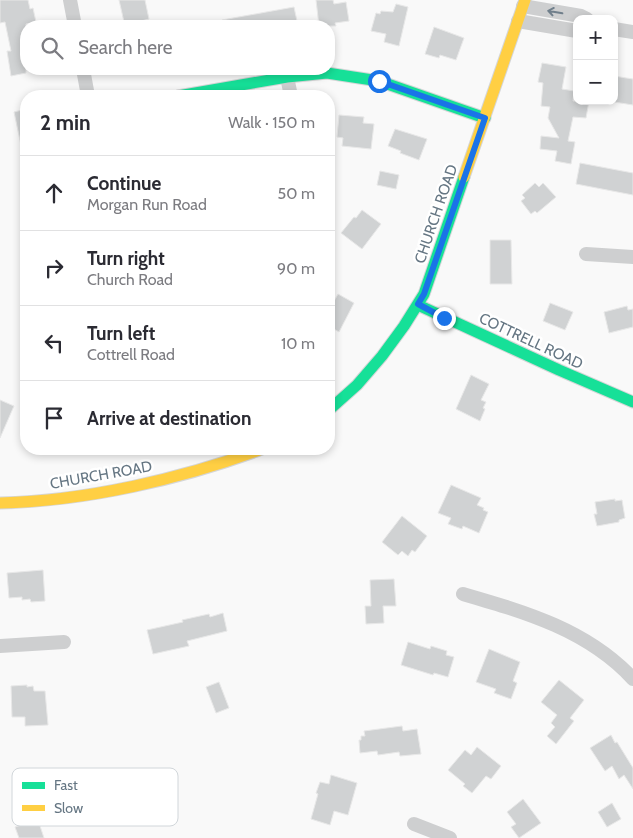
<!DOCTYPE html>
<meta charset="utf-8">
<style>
:root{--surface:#fff;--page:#f7f7f7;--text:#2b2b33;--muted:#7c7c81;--line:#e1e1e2}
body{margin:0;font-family:Cabin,sans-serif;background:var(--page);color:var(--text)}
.controls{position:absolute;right:15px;top:15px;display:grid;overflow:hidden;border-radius:10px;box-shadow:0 2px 8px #0003}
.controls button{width:45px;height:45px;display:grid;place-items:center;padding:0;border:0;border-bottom:1px solid var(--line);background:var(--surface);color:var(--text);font:25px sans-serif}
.stop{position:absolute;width:15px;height:15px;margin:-11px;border:4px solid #1a73e8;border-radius:50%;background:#fff}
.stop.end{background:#1a73e8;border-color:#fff;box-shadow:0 1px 5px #0008}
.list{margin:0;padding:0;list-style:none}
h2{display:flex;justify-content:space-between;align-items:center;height:65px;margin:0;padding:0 20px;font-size:21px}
h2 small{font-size:16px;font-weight:400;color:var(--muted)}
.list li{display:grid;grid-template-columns:32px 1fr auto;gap:15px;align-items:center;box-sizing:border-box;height:75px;padding:0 20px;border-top:1px solid var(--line)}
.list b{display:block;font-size:19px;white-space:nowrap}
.list p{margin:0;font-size:16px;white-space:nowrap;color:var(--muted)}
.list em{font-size:16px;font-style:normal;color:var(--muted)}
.icon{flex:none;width:28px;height:28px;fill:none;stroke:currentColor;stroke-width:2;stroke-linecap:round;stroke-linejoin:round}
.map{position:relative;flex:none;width:633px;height:838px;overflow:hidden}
.search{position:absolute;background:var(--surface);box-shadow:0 2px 8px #0003;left:20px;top:20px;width:315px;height:55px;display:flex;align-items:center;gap:12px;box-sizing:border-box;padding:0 18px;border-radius:20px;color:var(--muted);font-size:19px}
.panel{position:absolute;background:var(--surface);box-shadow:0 2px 8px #0003;left:20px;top:90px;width:315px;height:365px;border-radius:20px}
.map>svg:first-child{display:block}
.building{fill:#d0d2d3;stroke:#e8e8e8}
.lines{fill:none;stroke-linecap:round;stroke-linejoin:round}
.fast-casing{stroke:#d5d6d7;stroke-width:13}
.slow-casing{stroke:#d5d6d7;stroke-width:13}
.street{stroke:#cecfd0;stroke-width:14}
.fast{stroke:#16e098;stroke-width:11}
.slow{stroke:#ffcf43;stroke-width:11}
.oneway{stroke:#707f8b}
.route{stroke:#1a73e8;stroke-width:6}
.labels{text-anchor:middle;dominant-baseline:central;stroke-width:5;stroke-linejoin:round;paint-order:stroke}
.street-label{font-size:15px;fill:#657683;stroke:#fff}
.key{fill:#fff;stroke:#d1d6da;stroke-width:1}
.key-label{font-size:14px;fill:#657683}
</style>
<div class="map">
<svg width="633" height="838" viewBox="0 0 633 838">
<rect width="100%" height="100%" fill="#f9f9f9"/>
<path class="building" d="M0 0H28L30 9 33 8 36 22 26 24V73L11 76 7 51H11L5 22 0 23Z
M119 0H145L149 19 141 21 143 26H130L129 21 124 22Z
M316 0H333L334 4 346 2 349 21 335 23 336 26H319Z
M396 4 408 7 399 46 384 42 386 34 371 31 376 13 380 14 381 11 393 12Z
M294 7 298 26H222V20Z
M434 27 464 38 456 60 440 55 439 58 425 54Z
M542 63 566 67 562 89 574 91 573 101H589L586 118 573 117 568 141 575 142 571 164 555 161 557 151 540 149 541 136 559 138 548 118 550 107 541 106 543 83 538 82Z
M614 76 633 79V105L614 102Z
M26 109V144L21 145 14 112Z
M339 115 364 117 363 123 374 124 371 149 342 146 343 138 337 137Z
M395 129 427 139 419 160 400 153 401 151 388 146Z
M580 163 633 173V195L576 184Z
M380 171 399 175 396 189 377 185Z
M535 183 539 187 543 183 556 197 537 213 535 211 531 214 521 201 525 198 522 195Z
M362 210 381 224 362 249 341 233 354 217 356 218Z
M490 240H511L512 284H490Z
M338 294 354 303 339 332 329 326V310Z
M550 303 573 312 565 330 543 321Z
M627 306 628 310 633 309V327L609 333 604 312Z
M471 375 489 384 481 400 486 402 483 408 485 409 480 421 456 409Z
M0 400 14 406 0 438Z
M451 485 481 498 477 505 484 508 483 510 488 512 479 533 463 526 462 529 448 524 451 518 438 513Z
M615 499V501L622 500 625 518 619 520V522L597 526 594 514H597L595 502Z
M402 516 427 536 415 552 412 550 408 556 402 551 398 555 382 542Z
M43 570 45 601 31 602 30 599 22 600V597L9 598 7 573Z
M394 579 396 606H383L384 623 366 624 365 606H371L370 580Z
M223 613 227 631 187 641 189 646 153 654 147 630 183 622 182 620 209 614 210 617Z
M408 642 430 649 431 646 447 651 446 655 454 657 448 677 434 673 433 675 401 665Z
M489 649 520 662 513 681 517 683 511 699 494 693 496 689 476 682Z
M559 680 584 700 570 718 574 721 556 744 547 736 555 727 551 723 557 715 541 702Z
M219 682 229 708 216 713 206 687Z
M27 685V687L33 686 34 691H45L48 725 25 726V717H12L11 686Z
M402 726 403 731 417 729 421 754 400 756 399 752 378 755 377 751 360 753 359 740H361V736H365L364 731Z
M611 735 615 743 617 742 633 768V789L624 775 619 779 612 766 605 771 590 748Z
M477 747 501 766 491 779 486 776 472 793 463 786 465 784 448 770 465 750 471 755Z
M331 775 357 783 348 815 334 811 330 825 311 819 318 794 316 793 320 782 329 784Z
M523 799 541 823 519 838 511 827 516 824 507 812Z
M612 803 621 819 607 827 598 812Z
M38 820 44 838H19L15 827Z"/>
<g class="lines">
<defs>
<path id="fast" d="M178 96 287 77 327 73 379 81 485 118
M418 305 559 370 633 402
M329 410 357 385 382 356 404 326 424 294 464 177"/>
<path id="slow" d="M464 177 525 0
M0 503C85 501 182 479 262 449"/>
</defs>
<use href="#fast" class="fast-casing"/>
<use href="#slow" class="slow-casing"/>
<path class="street" d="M70 0 75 26
M523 6 581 16 587 19
M518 21 577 31
M614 29 633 32
M83 69 88 96
M287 77 291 96
M586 254 633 257
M463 594C525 612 588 630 633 679
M0 646 64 642
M414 824 450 838"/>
<use href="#fast" class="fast"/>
<use href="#slow" class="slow"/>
</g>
<defs><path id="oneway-shaft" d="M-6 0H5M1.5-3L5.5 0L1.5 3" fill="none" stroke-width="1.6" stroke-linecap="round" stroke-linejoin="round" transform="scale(1.25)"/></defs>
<use class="oneway" href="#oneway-shaft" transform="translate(555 12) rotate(-170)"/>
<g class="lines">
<path class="route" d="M379 81 485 118 424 294 418 304 444 318"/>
</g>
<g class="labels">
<g class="street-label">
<text transform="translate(436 214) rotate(-71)">CHURCH ROAD</text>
<text transform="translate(531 341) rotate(25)">COTTRELL ROAD</text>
<text transform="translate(101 475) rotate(-10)">CHURCH ROAD</text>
</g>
</g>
<rect x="12" y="768" width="166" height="58" rx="8" class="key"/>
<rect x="22" y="782" width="23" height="7" fill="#16e098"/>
<rect x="22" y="805" width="23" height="6" fill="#ffcf43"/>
<g class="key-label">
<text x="54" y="790">Fast</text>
<text x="54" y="813">Slow</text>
</g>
</svg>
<div class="controls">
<button>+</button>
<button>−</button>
</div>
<div class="stop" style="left:379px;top:81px"></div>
<div class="stop end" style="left:444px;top:318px"></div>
<div class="search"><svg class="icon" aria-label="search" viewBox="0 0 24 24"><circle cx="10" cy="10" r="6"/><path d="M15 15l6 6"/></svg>Search here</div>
<section class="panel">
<h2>2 min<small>Walk · 150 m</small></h2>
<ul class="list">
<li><svg class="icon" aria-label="ahead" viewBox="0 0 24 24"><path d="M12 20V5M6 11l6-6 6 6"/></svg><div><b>Continue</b><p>Morgan Run Road</p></div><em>50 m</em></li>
<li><svg class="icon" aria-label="right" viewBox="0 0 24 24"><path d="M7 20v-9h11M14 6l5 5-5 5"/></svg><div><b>Turn right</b><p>Church Road</p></div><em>90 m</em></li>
<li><svg class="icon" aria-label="left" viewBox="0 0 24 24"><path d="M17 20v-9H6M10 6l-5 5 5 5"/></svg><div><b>Turn left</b><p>Cottrell Road</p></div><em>10 m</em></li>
<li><svg class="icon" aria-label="arrive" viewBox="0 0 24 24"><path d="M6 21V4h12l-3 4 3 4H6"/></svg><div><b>Arrive at destination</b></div></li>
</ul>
</section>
</div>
